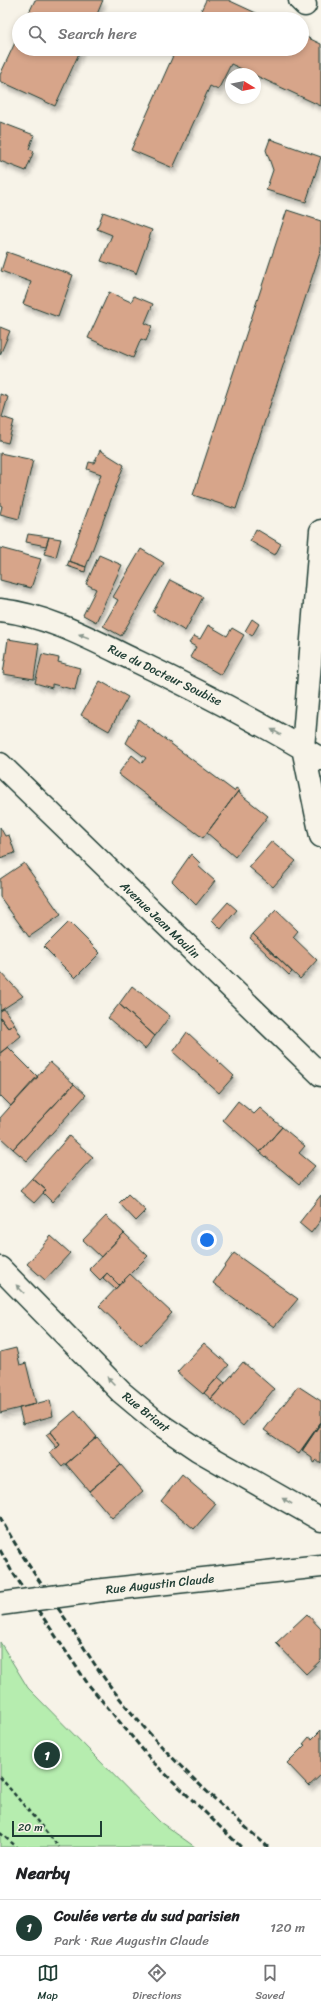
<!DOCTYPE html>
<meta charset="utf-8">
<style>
:root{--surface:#fff;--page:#f6f6f6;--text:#202124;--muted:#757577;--line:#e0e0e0;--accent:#1f3d34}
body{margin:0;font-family:Sriracha,sans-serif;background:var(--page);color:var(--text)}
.compass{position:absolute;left:225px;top:68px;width:36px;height:36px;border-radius:50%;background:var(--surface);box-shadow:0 2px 6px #0003;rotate:100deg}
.scale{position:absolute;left:12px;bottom:10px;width:90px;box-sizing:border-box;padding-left:4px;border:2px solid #1f3d34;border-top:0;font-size:11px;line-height:14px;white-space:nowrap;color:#1f3d34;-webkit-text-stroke:3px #f7f3e8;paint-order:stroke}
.you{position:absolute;left:207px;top:1240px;width:14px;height:14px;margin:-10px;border:3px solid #fff;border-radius:50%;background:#1a73e8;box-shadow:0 0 0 6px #1a73e833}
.badge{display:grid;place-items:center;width:26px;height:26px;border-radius:50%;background:var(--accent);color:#fff;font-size:13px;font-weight:700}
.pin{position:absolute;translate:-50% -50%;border:2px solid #fff;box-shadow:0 1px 4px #0006}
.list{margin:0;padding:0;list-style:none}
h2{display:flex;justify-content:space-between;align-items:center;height:52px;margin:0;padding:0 16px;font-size:17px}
h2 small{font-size:13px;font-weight:400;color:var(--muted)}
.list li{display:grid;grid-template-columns:26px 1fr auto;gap:12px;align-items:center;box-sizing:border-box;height:56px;padding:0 16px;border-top:1px solid var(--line)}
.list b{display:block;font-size:15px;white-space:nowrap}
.list p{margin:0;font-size:13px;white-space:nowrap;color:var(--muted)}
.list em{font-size:13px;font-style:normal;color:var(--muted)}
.icon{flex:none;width:22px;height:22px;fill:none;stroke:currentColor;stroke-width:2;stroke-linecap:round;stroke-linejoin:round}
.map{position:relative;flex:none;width:321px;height:1847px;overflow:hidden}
.search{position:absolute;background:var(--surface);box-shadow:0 2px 6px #0003;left:12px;right:12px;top:12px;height:44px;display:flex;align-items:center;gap:10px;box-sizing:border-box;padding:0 14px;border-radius:22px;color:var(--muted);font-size:15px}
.sheet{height:108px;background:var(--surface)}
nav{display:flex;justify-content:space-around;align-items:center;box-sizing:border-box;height:56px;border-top:1px solid var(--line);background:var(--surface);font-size:11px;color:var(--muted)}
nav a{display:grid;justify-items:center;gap:2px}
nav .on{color:var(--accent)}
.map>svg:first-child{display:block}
.green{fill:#b6edaf;stroke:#6a9572}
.building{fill:#d7a58a;stroke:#1f3d34;filter:url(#shadow)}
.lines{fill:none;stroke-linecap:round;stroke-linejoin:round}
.street-casing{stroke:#1f3d34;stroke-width:25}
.secondary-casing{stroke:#1f3d34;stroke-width:25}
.path{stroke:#1f3d34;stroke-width:2.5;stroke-dasharray:4 3;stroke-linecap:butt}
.street{stroke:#f7f3e8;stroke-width:22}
.secondary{stroke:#f7f3e8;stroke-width:22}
.rail{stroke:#1f3d34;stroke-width:3;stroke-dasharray:6 3;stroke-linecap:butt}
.street-bridge-casing{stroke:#1f3d34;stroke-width:25;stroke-linecap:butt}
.street-bridge{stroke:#f7f3e8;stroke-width:22}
.oneway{fill:#8b988e}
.labels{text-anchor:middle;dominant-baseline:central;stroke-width:4;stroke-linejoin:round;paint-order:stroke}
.street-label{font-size:12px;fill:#1f3d34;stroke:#f7f3e8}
</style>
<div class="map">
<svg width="321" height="1847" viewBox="0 0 321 1847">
<defs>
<filter id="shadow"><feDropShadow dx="2.5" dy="4.5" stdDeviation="2" flood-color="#0004"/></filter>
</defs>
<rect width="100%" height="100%" fill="#f7f3e8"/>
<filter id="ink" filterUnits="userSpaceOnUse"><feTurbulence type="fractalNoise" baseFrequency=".025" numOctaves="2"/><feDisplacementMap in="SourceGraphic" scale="8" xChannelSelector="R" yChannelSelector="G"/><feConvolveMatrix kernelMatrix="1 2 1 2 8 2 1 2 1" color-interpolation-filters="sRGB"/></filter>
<g filter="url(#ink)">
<path class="green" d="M0 1642 28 1688 160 1822 195 1847H0Z"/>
<path class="building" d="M35 0H103L95 19H26Z
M206 0H228L269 19H197Z
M19 34V49H81L55 106 0 81V75Z
M302 35 321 44V106L231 64 218 90 210 86 173 168 131 150 176 49H302Z
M0 122 34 135 29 149 34 151 26 171 0 161Z
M270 139 321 157 306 202 266 190 273 170 266 150Z
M287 210 321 221V250L236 509 193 495Z
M103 212 152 230 136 274 135 272 101 261 112 235 97 229Z
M7 252 73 275 58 317 23 304 31 282 1 271Z
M109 292 131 302 134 296 153 304 145 323 152 326 146 341 141 339 133 358 88 338Z
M0 327 10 331 0 355Z
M0 394 8 397 2 417 14 421 8 443 0 441Z
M100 450 124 465 86 567 69 561 101 474 87 469 89 462 94 463Z
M0 453 33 460 19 519 0 514 2 506 0 505Z
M256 529 281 544 275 555 250 541Z
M28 534 49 537 46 546 26 542Z
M49 537 61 539 56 557 44 554Z
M0 548 41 559 31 588 0 580Z
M141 549 164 563 121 636 103 626 118 600 113 597Z
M99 555 122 565 96 622 83 615 96 589 86 584Z
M69 561 86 567 85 572 67 566Z
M170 580 203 597 185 631 153 612Z
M252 619 259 624 252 636 245 631Z
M208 625 227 636 232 628 244 635 221 675 190 657 196 647 189 643 194 636 200 639Z
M8 639 39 644 34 679 3 674Z
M42 654 59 658 58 662 80 668 75 690 52 684V688L35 683Z
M100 681 128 697 109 731 81 715Z
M138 719 234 791 236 788 239 790 203 838 118 774 132 755 142 763 146 758 126 743Z
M239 790 240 794 268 816 235 857 207 833Z
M0 827 5 836 9 835 15 853 0 858Z
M272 841 296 861 273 887 249 867Z
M191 854 200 863 198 866 215 881 196 905 172 881Z
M24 863 61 915 29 937 0 897V879Z
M228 902 237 910 221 929 212 920Z
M276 910 298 931 293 937 317 960 300 979 253 934Z
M69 922 100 953 75 978 44 947Z
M253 934 292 972 289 975 250 938Z
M0 971 23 996 0 1011Z
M132 986 170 1016 155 1036 119 1004Z
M119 1004 155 1036 145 1049 108 1018Z
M4 1009 15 1024 8 1028 0 1017V1011Z
M0 1017 8 1028 14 1024 21 1036 0 1053Z
M187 1032 234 1076 219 1093 173 1052Z
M8 1047 38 1077 11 1106 1 1096 0 1097V1053Z
M50 1062 74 1084 13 1149 0 1137V1118Z
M74 1084 86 1095 27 1161 13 1149Z
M238 1101 254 1114 260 1108 282 1127 260 1152 223 1120Z
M282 1127 305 1146 299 1153 315 1166 299 1184 260 1152Z
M69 1136 93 1157 52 1202 43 1193 46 1190 32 1178Z
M32 1178 46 1190 34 1203 20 1191Z
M128 1194 146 1211 136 1221 119 1203Z
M321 1195V1220L311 1233 299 1223Z
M106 1216 124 1233 101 1257 83 1240Z
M124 1233 148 1256 119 1285 107 1273 100 1280 89 1269Z
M51 1236 70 1253 45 1280 27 1264Z
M234 1253 298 1299 274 1327 213 1283Z
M107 1273 119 1285 115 1289 103 1278Z
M130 1274 172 1313 141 1346 99 1306Z
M204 1343 229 1365 203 1394 177 1372Z
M16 1348 20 1365 26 1363 36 1404 0 1413V1352Z
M243 1362 274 1389 243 1426 211 1399Z
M218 1377 225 1383 211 1399 204 1393Z
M298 1386 321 1401V1422L299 1454 264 1430Z
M50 1400 53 1416 23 1424 19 1408Z
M75 1411 97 1437 62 1467 50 1453 60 1445 50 1432Z
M321 1422 302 1451 301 1450Z
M321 1423V1464L316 1460 315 1463 312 1461V1458L302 1451Z
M50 1432 60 1445 57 1448 46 1435Z
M97 1437 121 1465 89 1491 66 1464Z
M121 1465 143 1491 112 1518 89 1491Z
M182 1475 216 1504 194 1529 161 1501Z
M307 1614 321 1629V1660L306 1674 276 1643Z
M321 1730V1775L309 1786 287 1763 305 1745 303 1744 309 1737 312 1739Z"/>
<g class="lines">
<defs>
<path id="street" d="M300 0 305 5
M321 531 303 748 321 836
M0 610C47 615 93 640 136 661 199 691 261 723 321 759
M0 1268 121 1392 158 1423 198 1450 321 1520
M103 1590 321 1566"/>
<path id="secondary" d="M0 764 321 1075"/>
</defs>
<use href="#street" class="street-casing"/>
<use href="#secondary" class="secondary-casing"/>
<path class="path" d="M0 1777 59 1847
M0 1833 17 1847"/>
<use href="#street" class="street"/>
<use href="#secondary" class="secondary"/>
<path class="rail" d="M0 1517C18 1551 40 1582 62 1614 76 1634 88 1655 102 1675 148 1739 209 1795 268 1847
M0 1550 11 1570 88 1684 153 1762 241 1847"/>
<defs>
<path id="street-bridge" d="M0 1604 103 1590"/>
</defs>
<use href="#street-bridge" class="street-bridge-casing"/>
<use href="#street-bridge" class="street-bridge"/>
</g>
<defs><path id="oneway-solid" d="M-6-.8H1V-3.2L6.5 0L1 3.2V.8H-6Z"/></defs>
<g class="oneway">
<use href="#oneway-solid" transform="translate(84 636) rotate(-159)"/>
<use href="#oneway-solid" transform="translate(276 732) rotate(-151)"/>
<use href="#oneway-solid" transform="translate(20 1289) rotate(-134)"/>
<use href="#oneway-solid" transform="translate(111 1381) rotate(-134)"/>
<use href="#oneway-solid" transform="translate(287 1501) rotate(-150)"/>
</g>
</g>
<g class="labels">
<g class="street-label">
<text transform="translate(165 675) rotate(26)">Rue du Docteur Soubise</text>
<text transform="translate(160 920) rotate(44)">Avenue Jean Moulin</text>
<text transform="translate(146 1412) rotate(39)">Rue Briant</text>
<text transform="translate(160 1584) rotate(-6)">Rue Augustin Claude</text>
</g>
</g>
</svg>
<svg class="compass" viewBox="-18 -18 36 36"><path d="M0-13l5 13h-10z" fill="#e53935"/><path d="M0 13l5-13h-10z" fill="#757577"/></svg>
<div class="scale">20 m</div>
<div class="you"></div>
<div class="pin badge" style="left:47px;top:1755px">1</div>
<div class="search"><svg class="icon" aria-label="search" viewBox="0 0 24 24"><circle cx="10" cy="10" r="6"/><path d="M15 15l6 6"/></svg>Search here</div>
</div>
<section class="sheet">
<h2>Nearby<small></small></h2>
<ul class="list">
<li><span class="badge">1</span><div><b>Coulée verte du sud parisien</b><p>Park · Rue Augustin Claude</p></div><em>120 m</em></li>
</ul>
</section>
<nav>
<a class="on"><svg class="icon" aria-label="map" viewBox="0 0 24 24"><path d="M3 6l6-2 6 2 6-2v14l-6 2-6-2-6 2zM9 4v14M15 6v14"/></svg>Map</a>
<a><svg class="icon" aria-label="directions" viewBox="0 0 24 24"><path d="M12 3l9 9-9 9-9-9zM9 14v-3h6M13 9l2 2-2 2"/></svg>Directions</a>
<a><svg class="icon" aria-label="saved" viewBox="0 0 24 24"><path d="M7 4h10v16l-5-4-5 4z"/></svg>Saved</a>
</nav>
